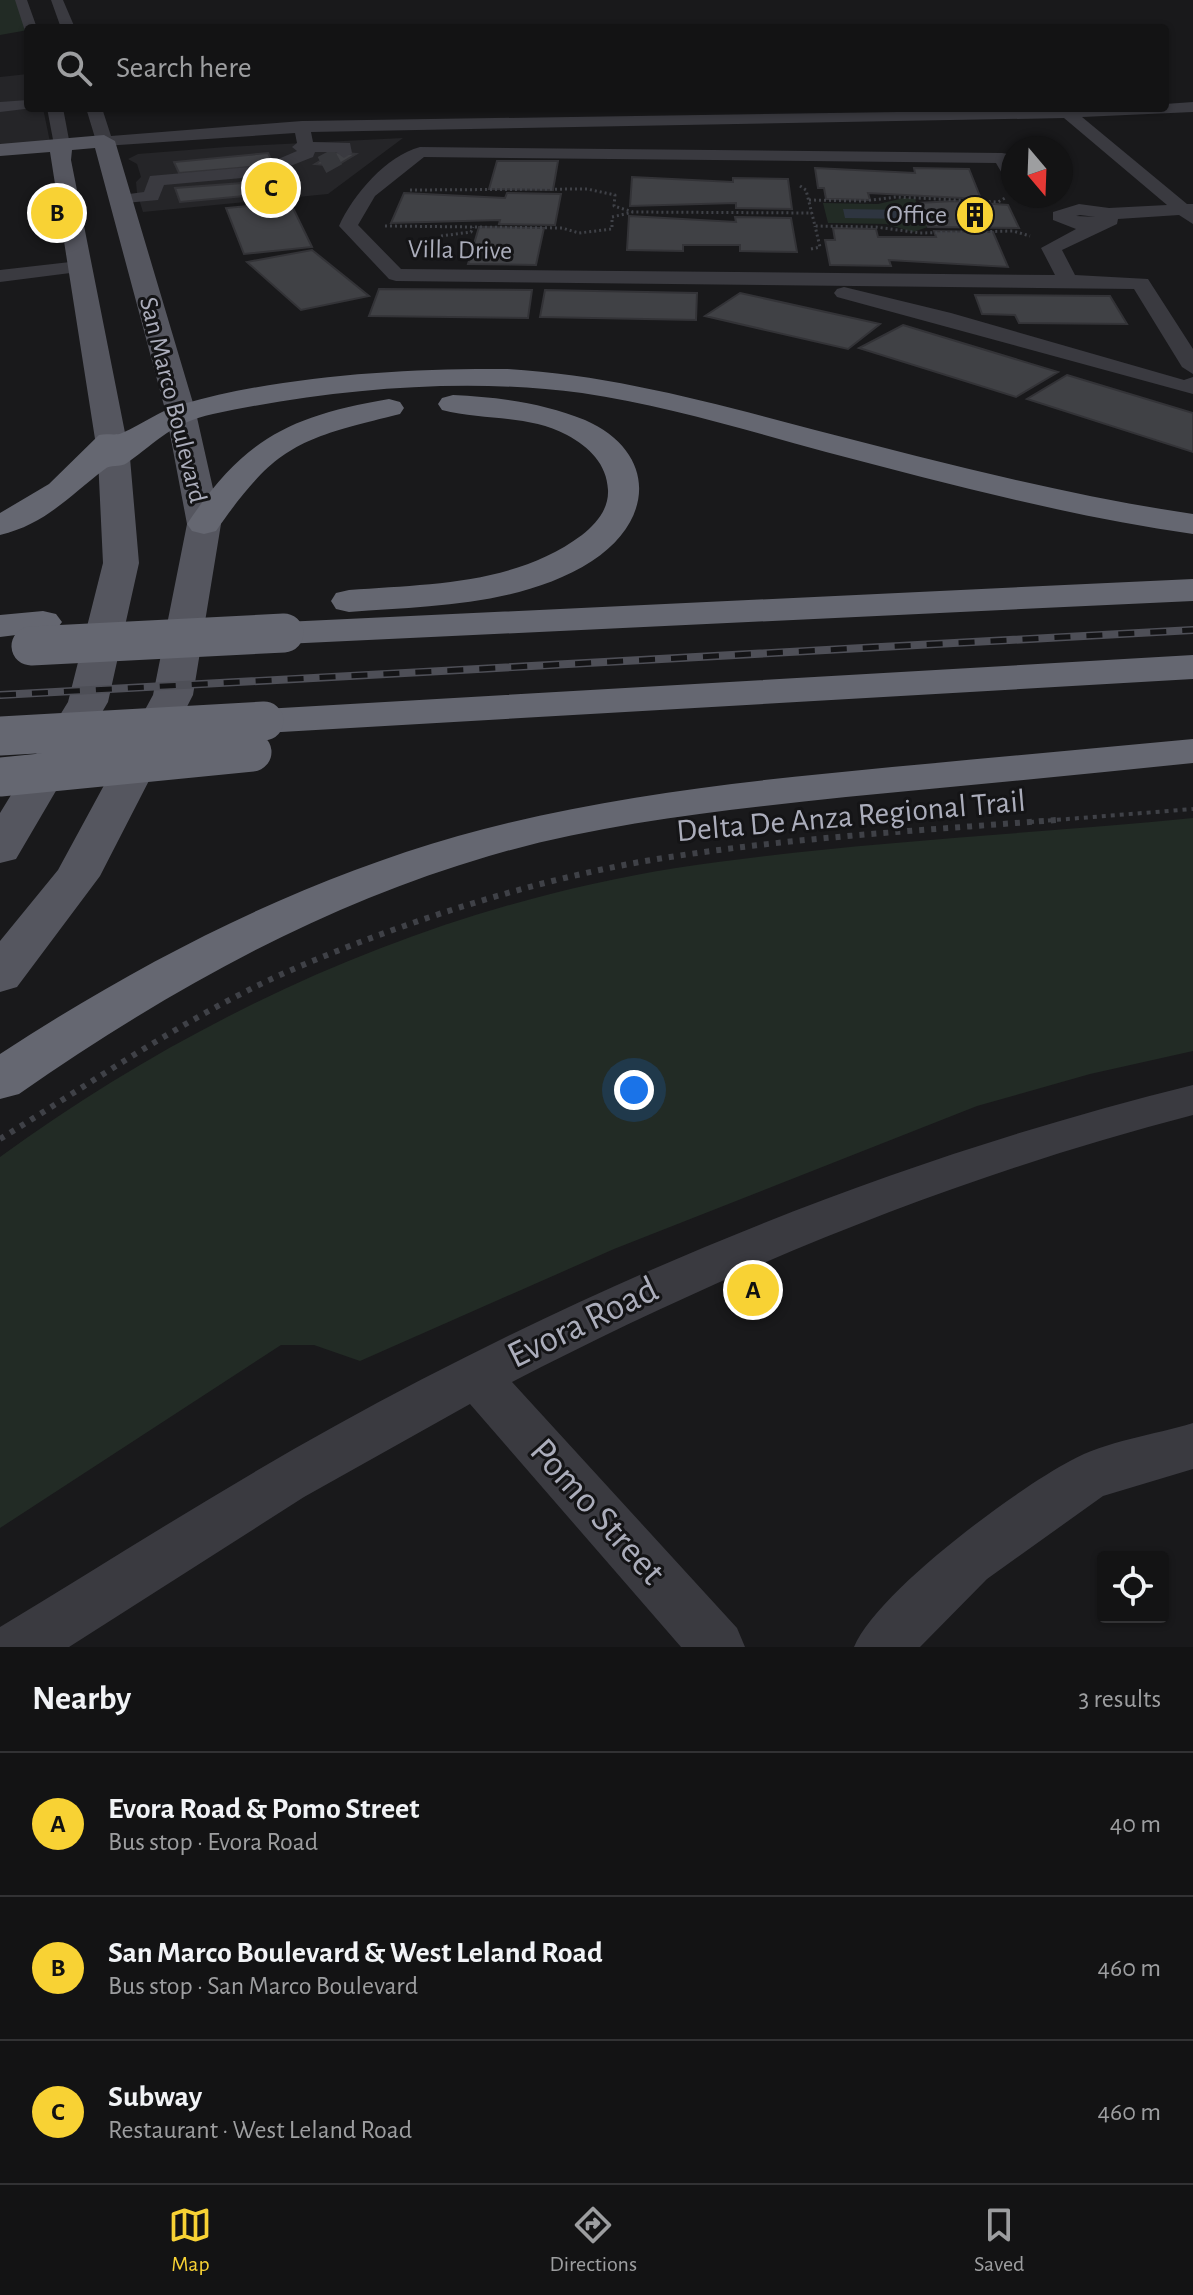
<!DOCTYPE html>
<meta charset="utf-8">
<style>
:root{--surface:#131314;--page:#202022;--text:#f1f3f6;--muted:#9d9ea0;--line:#323234;--accent:#f8d234}
body{margin:0;font-family:"Alegreya Sans",sans-serif;background:var(--page);color:var(--text)}
.controls{position:absolute;right:24px;bottom:24px;display:grid;overflow:hidden;border-radius:8px;box-shadow:0 2px 6px #0004}
.controls button{width:72px;height:72px;display:grid;place-items:center;padding:0;border:0;border-bottom:2px solid var(--line);background:var(--surface);color:var(--text);font:40px sans-serif}
.compass{position:absolute;left:1001px;top:136px;width:72px;height:72px;border-radius:50%;background:var(--surface);box-shadow:0 2px 6px #0004;rotate:161deg}
.you{position:absolute;left:634px;top:1090px;width:28px;height:28px;margin:-20px;border:6px solid #fff;border-radius:50%;background:#1a73e8;box-shadow:0 0 0 12px #1a73e833}
.badge{display:grid;place-items:center;width:52px;height:52px;border-radius:50%;background:var(--accent);color:#111;font-size:26px;font-weight:700}
.pin{position:absolute;translate:-50% -50%;border:4px solid #fff;box-shadow:0 2px 8px #0006}
.list{margin:0;padding:0;list-style:none}
h2{display:flex;justify-content:space-between;align-items:center;height:104px;margin:0;padding:0 32px;font-size:34px}
h2 small{font-size:26px;font-weight:400;color:var(--muted)}
.list li{display:grid;grid-template-columns:52px 1fr auto;gap:24px;align-items:center;box-sizing:border-box;height:144px;padding:0 32px;border-top:2px solid var(--line)}
.list b{display:block;font-size:30px;white-space:nowrap}
.list p{margin:0;font-size:26px;white-space:nowrap;color:var(--muted)}
.list em{font-size:26px;font-style:normal;color:var(--muted)}
.icon{flex:none;width:44px;height:44px;fill:none;stroke:currentColor;stroke-width:2;stroke-linecap:round;stroke-linejoin:round}
.map{position:relative;flex:none;width:1193px;height:1647px;overflow:hidden}
.search{position:absolute;background:var(--surface);box-shadow:0 2px 6px #0004;left:24px;right:24px;top:24px;height:88px;display:flex;align-items:center;gap:20px;box-sizing:border-box;padding:0 28px;border-radius:8px;color:var(--muted);font-size:30px}
.sheet{height:536px;background:var(--surface)}
nav{display:flex;justify-content:space-around;align-items:center;box-sizing:border-box;height:112px;border-top:2px solid var(--line);background:var(--surface);font-size:22px;color:var(--muted)}
nav a{display:grid;justify-items:center;gap:4px}
nav .on{color:var(--accent)}
.map>svg:first-child{display:block}
.built{fill:#252528}
.green{fill:#222b25}
.water{fill:#2e3540}
.building{fill:#404145;stroke:#333337;stroke-width:2}
.lines{fill:none;stroke-linecap:round;stroke-linejoin:round}
.minor-tunnel{stroke:#36373b;stroke-width:18;stroke-dasharray:18 9;stroke-linecap:butt}
.path-far2{stroke:#3f4147;stroke-width:3;stroke-dasharray:2 3;stroke-linecap:butt}
.path-far1{stroke:#3f4147;stroke-width:4;stroke-dasharray:4 5;stroke-linecap:butt}
.path{stroke:#3f4147;stroke-width:6;stroke-dasharray:5 7;stroke-linecap:butt}
.minor{fill:#3a3a40;fill-rule:evenodd}
.major{fill:#55565f;fill-rule:evenodd}
.highway{fill:#656771;fill-rule:evenodd}
.rail-casing{stroke:#4e4f57;stroke-width:8}
.rail{stroke:#141416;stroke-width:5;stroke-dasharray:16;stroke-linecap:butt}
.highway-bridge{stroke:#656771;stroke-width:39}
.labels{text-anchor:middle;dominant-baseline:central;stroke-width:6;stroke-linejoin:round;paint-order:stroke}
.far-poi-label{font-size:26px;fill:#abadbb;stroke:#141416;text-anchor:end}
.far-street-label{font-size:26px;fill:#abadbb;stroke:#141416}
.street-label{font-size:32px;fill:#abadbb;stroke:#141416}
.near-street-label{font-size:38px;fill:#abadbb;stroke:#141416}
</style>
<div class="map">
<svg width="1193" height="1647" viewBox="0 0 1193 1647">
<rect width="100%" height="100%" fill="#19191b"/>
<path class="built" d="M28 74V108H43L50 142 0 147V77Z
M403 138 328 194 143 212 137 193 136 182 141 177 137 164 128 159 138 154 226 147Z"/>
<path class="green" d="M0 0H21L28 30 0 35Z
M904 198 915 199 921 212H936L938 219 925 218 928 227 913 232 886 224 828 223 823 203 878 204Z
M1193 818V1051L1090 1074 977 1106 614 1249 360 1361 314 1345H281L0 1528V1157C199 1012 431 907 676 868 847 842 1021 835 1193 818Z"/>
<path class="water" d="M843 209 907 210 909 219 845 218Z"/>
<path class="building" d="M335 152 356 154 336 166 315 164Z
M268 153 274 165 179 173 174 162Z
M497 161H558L553 190 489 189Z
M815 168 915 173 914 168 969 169 981 199 868 193 870 200 826 199 824 188H818Z
M632 177 733 182V178L788 179 792 209 736 208V203L630 206Z
M281 180 287 192 180 202 175 188Z
M404 193 505 198 507 193 561 194 555 225 499 224 500 220 391 223Z
M954 201 1008 205 1019 228 928 227 925 218 938 219 936 212H921L918 203Z
M290 202 312 247 244 254 226 208Z
M629 216 736 222 735 217 791 218 797 252 740 251V245H683V251L627 250Z
M479 227 544 228 536 265 468 264Z
M833 228 876 229 878 237H936L934 231 993 232 1008 267 889 260 891 266 830 265 825 240H835Z
M312 250 369 296 301 310 247 262Z
M379 289 532 290 528 318 369 316Z
M545 290 697 293 696 320 540 317Z
M740 293 880 324 848 349 705 316Z
M975 295 1110 296 1127 324 1019 323 1015 315 982 314Z
M903 325 1058 372 1016 397 859 348Z
M1067 375 1193 413V452L1027 399Z"/>
<g class="lines">
<path class="minor-tunnel" d="M322 165 344 153"/>
<path class="path-far2" d="M800 186 806 190 815 226 876 227 920 233 1013 231 1030 236
M410 190 587 189 615 195 614 206 633 212 812 213
M809 200 864 201 896 197 998 202 1005 198
M385 226 562 228 579 233 612 229V217L633 212
M441 236 471 232 473 227
M811 249 820 247 815 226"/>
<path class="path-far1" d="M1030 822 1193 809"/>
<path class="path" d="M0 1139C101 1077 200 1007 310 962 421 916 551 875 670 857 798 837 927 830 1056 820"/>
<path class="minor" d="M15 0H27L37 28 25 31Z
M51 0H63L75 28H61Z
M28 100V108H33L0 112V102Z
M1193 102V112L1082 117 1187 204H1193V224L1179 215 1118 219 1117 224 1062 250 1075 275 1148 279 1193 349V374L1182 367 1134 289 396 281 389 279 339 226C353 195 386 156 420 147L1002 153 1008 154 1013 163V183L1007 182 996 163 424 157 375 196 358 225 401 269 1055 275 1041 248 1076 229 1053 220V212L1079 204 1109 208 1167 205 1064 118 311 132 313 142 350 143 352 153 344 158 336 152H315L313 157 265 176 164 185 158 200 114 204V196L144 192 150 176 262 166 297 151 292 147 297 143 295 133 104 146 96 141 86 108H102L111 136 302 121 1165 108V104ZM1080 215 1096 217H1097L1076 216Z
M47 108H63L70 145 68 149 62 150 54 145Z
M79 261 89 267 86 271 0 282V270Z
M844 287 951 313 1184 380 1193 377V394L837 297 834 293 837 289Z
M1193 1085V1115C954 1177 731 1269 512 1382L737 1628 745 1647H681L470 1404 304 1497 69 1647H0V1627C111 1560 221 1489 335 1426 605 1277 893 1159 1193 1085Z
M1193 1423V1469L1103 1496 987 1579 920 1647H854C877 1592 1015 1490 1070 1461 1106 1441 1154 1435 1193 1423Z"/>
<path class="major" d="M104 135 115 141 196 413 221 524 193 695 100 876 17 987 0 992V941L58 870 153 695 187 524 166 413 95 148 72 150 71 160 130 458 139 563 108 702 16 859 0 863V813L68 702 103 563 98 458 50 152 0 156V144Z"/>
<path class="highway" d="M506 369C612 375 712 403 815 430 940 462 1064 495 1193 514V534C1068 516 947 484 826 452 745 430 664 405 582 393 462 377 331 389 213 414 172 423 159 440 127 463 120 468 110 464 105 469 69 496 46 524 0 535V513L49 484 99 435C107 433 116 436 122 433 143 424 160 410 183 404 280 376 405 368 506 369Z
M453 395C498 397 543 403 585 420 657 452 655 520 592 561 522 606 429 606 349 612L336 609 331 601 336 593 349 590C428 584 515 585 582 535 596 524 609 509 608 490 607 464 589 447 567 435 527 414 484 421 442 410L438 404 442 398Z
M389 399 400 402 404 408 400 414C300 439 277 443 216 531L204 534 192 531 187 524C244 439 289 416 389 399Z
M1193 579V601L284 644 271 641 265 633 271 625 284 622Z
M43 611 56 614 62 622 56 630 0 637V615Z
M1193 655V679L264 733 250 730 244 721 250 712 264 709Z
M1193 739V763C1077 775 961 786 846 797 726 810 605 822 489 856 318 906 164 993 19 1094L0 1099V1054C142 961 294 883 458 836 600 796 746 781 892 767 993 758 1093 748 1193 739Z"/>
<defs>
<path id="rail" d="M0 695 1193 630"/>
</defs>
<use href="#rail" class="rail-casing"/>
<use href="#rail" class="rail"/>
<path class="highway-bridge" d="M31 646 284 633
M0 736 264 721
M0 777 252 752"/>
</g>
<defs>
<symbol id="building-disc" viewBox="-11 -11 22 22"><circle r="9.5" fill="#f8d234" stroke="#141416"/><path d="M-4-6H4V6H1V3H-1V6H-4ZM-2.5-4.3h1.7v1.8h-1.7ZM.8-4.3h1.7v1.8H.8ZM-2.5-1h1.7V.8h-1.7ZM.8-1h1.7V.8H.8Z" fill="#111"/></symbol>
</defs>
<g fill-rule="evenodd">
<use href="#building-disc" x="953" y="193" width="44" height="44"/>
</g>
<g class="labels">
<g class="far-poi-label">
<text x="947" y="215">Office</text>
</g>
<g class="far-street-label">
<text transform="translate(460 250) rotate(1)">Villa Drive</text>
<text transform="translate(173 400) rotate(76)">San Marco Boulevard</text>
</g>
<g class="street-label">
<text transform="translate(851 816) rotate(-5)">Delta De Anza Regional Trail</text>
</g>
<g class="near-street-label">
<text transform="translate(583 1323) rotate(-26)">Evora Road</text>
<text transform="translate(597 1512) rotate(48)">Pomo Street</text>
</g>
</g>
</svg>
<div class="controls">
<button><svg class="icon" aria-label="locate" viewBox="0 0 24 24"><circle cx="12" cy="12" r="6"/><path d="M12 2v4M12 18v4M2 12h4M18 12h4"/></svg></button>
</div>
<svg class="compass" viewBox="-18 -18 36 36"><path d="M0-13l5 13h-10z" fill="#e53935"/><path d="M0 13l5-13h-10z" fill="#9d9ea0"/></svg>
<div class="you"></div>
<div class="pin badge" style="left:753px;top:1290px">A</div>
<div class="pin badge" style="left:57px;top:213px">B</div>
<div class="pin badge" style="left:271px;top:188px">C</div>
<div class="search"><svg class="icon" aria-label="search" viewBox="0 0 24 24"><circle cx="10" cy="10" r="6"/><path d="M15 15l6 6"/></svg>Search here</div>
</div>
<section class="sheet">
<h2>Nearby<small>3 results</small></h2>
<ul class="list">
<li><span class="badge">A</span><div><b>Evora Road &amp; Pomo Street</b><p>Bus stop · Evora Road</p></div><em>40 m</em></li>
<li><span class="badge">B</span><div><b>San Marco Boulevard &amp; West Leland Road</b><p>Bus stop · San Marco Boulevard</p></div><em>460 m</em></li>
<li><span class="badge">C</span><div><b>Subway</b><p>Restaurant · West Leland Road</p></div><em>460 m</em></li>
</ul>
</section>
<nav>
<a class="on"><svg class="icon" aria-label="map" viewBox="0 0 24 24"><path d="M3 6l6-2 6 2 6-2v14l-6 2-6-2-6 2zM9 4v14M15 6v14"/></svg>Map</a>
<a><svg class="icon" aria-label="directions" viewBox="0 0 24 24"><path d="M12 3l9 9-9 9-9-9zM9 14v-3h6M13 9l2 2-2 2"/></svg>Directions</a>
<a><svg class="icon" aria-label="saved" viewBox="0 0 24 24"><path d="M7 4h10v16l-5-4-5 4z"/></svg>Saved</a>
</nav>
